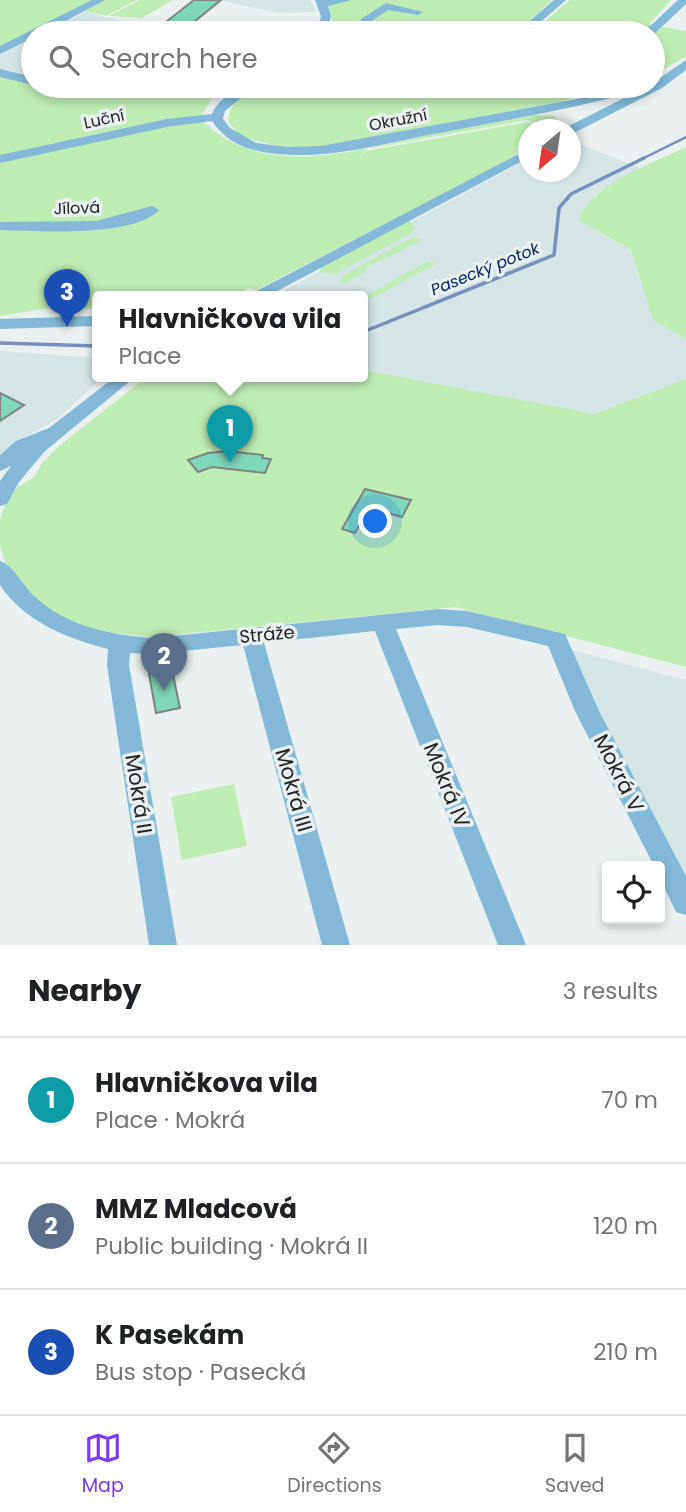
<!DOCTYPE html>
<meta charset="utf-8">
<style>
:root{--surface:#fff;--page:#f6f6f6;--text:#202124;--muted:#757577;--line:#e0e0e0;--accent:#7c3aed}
body{margin:0;font-family:Poppins,sans-serif;background:var(--page);color:var(--text)}
.controls{position:absolute;right:21px;bottom:21px;display:grid;overflow:hidden;border-radius:7px;box-shadow:0 4px 10px #0003}
.controls button{width:63px;height:63px;display:grid;place-items:center;padding:0;border:0;border-bottom:2px solid var(--line);background:var(--surface);color:var(--text);font:35px sans-serif}
.compass{position:absolute;left:518px;top:119px;width:63px;height:63px;border-radius:50%;background:var(--surface);box-shadow:0 4px 10px #0003;rotate:209deg}
.you{position:absolute;left:376px;top:522px;width:24px;height:24px;margin:-18px;border:5px solid #fff;border-radius:50%;background:#1a73e8;box-shadow:0 0 0 10px #1a73e833}
.badge{display:grid;place-items:center;width:46px;height:46px;border-radius:50%;background:var(--accent);color:#fff;font-size:23px;font-weight:700}
.pin{position:absolute;translate:-50% -58px;filter:drop-shadow(0 2px 4px #0008)}
.pin::after{content:'';position:absolute;top:37px;width:24px;height:21px;background:inherit;clip-path:polygon(0 0,100% 0,50% 100%)}
.popup{position:absolute;left:92px;top:291px;width:276px;height:91px;box-sizing:border-box;display:grid;place-content:center;border-radius:7px;background:var(--surface);filter:drop-shadow(0 2px 5px #0005);font-size:23px;white-space:nowrap;color:var(--muted)}
.popup b{font-size:26px;color:var(--text)}
.popup::after{content:'';position:absolute;left:50%;top:100%;margin-left:-14px;border:14px solid transparent;border-top-color:var(--surface)}
.list{margin:0;padding:0;list-style:none}
h2{display:flex;justify-content:space-between;align-items:center;height:91px;margin:0;padding:0 28px;font-size:30px}
h2 small{font-size:23px;font-weight:400;color:var(--muted)}
.list li{display:grid;grid-template-columns:46px 1fr auto;gap:21px;align-items:center;box-sizing:border-box;height:126px;padding:0 28px;border-top:2px solid var(--line)}
.list b{display:block;font-size:26px;white-space:nowrap}
.list p{margin:0;font-size:23px;white-space:nowrap;color:var(--muted)}
.list em{font-size:23px;font-style:normal;color:var(--muted)}
.icon{flex:none;width:38px;height:38px;fill:none;stroke:currentColor;stroke-width:2;stroke-linecap:round;stroke-linejoin:round}
.map{position:relative;flex:none;width:686px;height:945px;overflow:hidden}
.search{position:absolute;background:var(--surface);box-shadow:0 4px 10px #0003;left:21px;right:21px;top:21px;height:77px;display:flex;align-items:center;gap:18px;box-sizing:border-box;padding:0 24px;border-radius:38px;color:var(--muted);font-size:26px}
.sheet{height:469px;background:var(--surface)}
nav{display:flex;justify-content:space-around;align-items:center;box-sizing:border-box;height:98px;border-top:2px solid var(--line);background:var(--surface);font-size:19px;color:var(--muted)}
nav a{display:grid;justify-items:center;gap:4px}
nav .on{color:var(--accent)}
.map>svg:first-child{display:block}
.built{fill:#d5e4e5}
.green{fill:#bfebb5}
.lines{fill:none;stroke-linecap:round;stroke-linejoin:round}
.stream-far1{stroke:#778fba;stroke-width:2.5}
.stream{stroke:#778fba;stroke-width:3.5}
.building{fill:#7fd7ba;stroke:#7e8482;stroke-width:2}
.minor{fill:#83b9d6;fill-rule:evenodd}
.labels{text-anchor:middle;dominant-baseline:central;stroke-width:7;stroke-linejoin:round;paint-order:stroke}
.far-street-label{font-size:16px;fill:#222424;stroke:#eaf0f0}
.far-water-label{font-size:16px;font-style:italic;fill:#042469;stroke:#eaf0f0}
.street-label{font-size:18px;fill:#222424;stroke:#eaf0f0}
.near-street-label{font-size:21px;fill:#222424;stroke:#eaf0f0}
</style>
<div class="map">
<svg width="686" height="945" viewBox="0 0 686 945">
<rect width="100%" height="100%" fill="#eaf0f0"/>
<path class="built" d="M218 0H310L317 12 278 13Z
M85 12 144 26 139 29 158 33H43Z
M33 38V82L0 73V55Z
M49 86H125L100 100Z
M571 141 641 168 594 195 597 231 631 250 653 320 686 339V379L594 414 546 407 363 370V297H272L528 159V172H570Z
M0 351 97 358V377H103L57 419 18 441 0 454Z
M549 644 686 680V915Z"/>
<path class="green" d="M0 0H137L106 16 84 11 41 33H33V37L0 54Z
M140 0H173L142 18 109 16Z
M327 0H552L532 19 544 22 570 0H671L649 24 686 31V57L653 75V33H328L332 19Z
M0 73 33 81V86H50L100 99 125 86H233L211 100 200 118C258 180 349 152 420 137 459 129 497 121 536 115L554 116 560 123 556 129H547L546 126 527 120 367 149 359 157 366 151 527 122 544 129 528 130V146L502 164 256 290 249 288 231 297H97V310C62 303 34 311 0 316Z
M259 86H626L549 104 318 147 289 148 256 141 240 135 229 123C225 104 246 95 259 86Z
M686 147V339L653 320 631 250 579 220C590 184 654 163 686 147Z
M409 220 415 227 410 234 335 274 320 272 321 267Z
M414 237 422 240 365 268 367 270 345 284 367 295 428 261 435 264 371 299 340 281 342 276Z
M363 370 594 414 686 379V667L455 607 152 637 102 632 71 622 42 605 6 565 0 546V520L9 493 34 477 42 463 59 446 144 379 363 377Z
M234 784 247 846 182 860 171 797Z"/>
<g class="lines">
<path class="stream-far1" d="M640 160 686 137"/>
<path class="stream" d="M363 332 554 255 559 208 571 194 644 158
M0 343 97 346"/>
</g>
<path class="building" d="M194 0H221L189 26 162 25Z
M0 393 24 405 0 421Z
M227 451 263 455 262 458 271 459 265 473 212 467 198 472 188 460 208 453Z
M365 489 411 500 402 517 369 508 355 533 342 529Z
M172 670 180 708 156 713 149 674Z"/>
<g class="lines">
<path class="minor" d="M92 0H105L43 33H33V38L0 54V46Z
M315 0H351L328 6 331 16 327 33H316L321 16Z
M554 0H566L528 33H516Z
M678 0H686V4L653 35 643 33Z
M386 3 423 12 418 15 388 10 370 22 367 33H357L361 19Z
M686 60V70L662 88 570 135V130L565 128 638 91C571 109 502 121 434 134 381 144 325 161 270 153 246 150 226 142 212 121L167 127 0 163V155L167 119 212 114C218 98 240 85 256 86L225 111 223 119 230 128 256 143 288 147 321 146 593 96 628 86H653V83Z
M0 69 33 77V85L0 77Z
M528 149V158L266 297H245Z
M152 206 159 210C132 238 38 231 0 230V222L96 221Z
M97 316V326L0 329V319Z
M115 377H135L45 451 19 482 7 504 0 506V481L11 466 0 471V455L16 441 49 428Z
M0 561C13 565 23 585 33 595 65 626 110 635 153 638L438 609 467 611 565 634 599 711 686 876V915L676 912 660 879V866H654L575 711 548 646 467 627 438 625 396 629 526 945H498L375 631 264 643 350 945H322L243 645 153 654 130 653 129 665 177 945H149L107 665 108 649C66 638 25 622 0 585Z"/>
</g>
<g class="labels">
<g class="far-street-label">
<text transform="translate(104 119) rotate(-12)">Luční</text>
<text transform="translate(398 120) rotate(-11)">Okružní</text>
<text transform="translate(77 208) rotate(-2)">Jílová</text>
</g>
<g class="far-water-label">
<text transform="translate(485 269) rotate(-22)">Pasecký potok</text>
</g>
<g class="street-label">
<text transform="translate(267 634) rotate(-5)">Stráže</text>
</g>
<g class="near-street-label">
<text transform="translate(619 773) rotate(63)">Mokrá V</text>
<text transform="translate(447 785) rotate(68)">Mokrá IV</text>
<text transform="translate(294 790) rotate(74)">Mokrá III</text>
<text transform="translate(139 794) rotate(81)">Mokrá II</text>
</g>
</g>
</svg>
<div class="controls">
<button><svg class="icon" aria-label="locate" viewBox="0 0 24 24"><circle cx="12" cy="12" r="6"/><path d="M12 2v4M12 18v4M2 12h4M18 12h4"/></svg></button>
</div>
<svg class="compass" viewBox="-18 -18 36 36"><path d="M0-13l5 13h-10z" fill="#e53935"/><path d="M0 13l5-13h-10z" fill="#757577"/></svg>
<div class="you"></div>
<div class="pin badge" style="left:230px;top:463px;background:#0f9aa8">1</div>
<div class="popup"><b>Hlavničkova vila</b>Place</div>
<div class="pin badge" style="left:164px;top:691px;background:#5c6f8a">2</div>
<div class="pin badge" style="left:67px;top:327px;background:#1a4fb4">3</div>
<div class="search"><svg class="icon" aria-label="search" viewBox="0 0 24 24"><circle cx="10" cy="10" r="6"/><path d="M15 15l6 6"/></svg>Search here</div>
</div>
<section class="sheet">
<h2>Nearby<small>3 results</small></h2>
<ul class="list">
<li><span class="badge" style="background:#0f9aa8">1</span><div><b>Hlavničkova vila</b><p>Place · Mokrá</p></div><em>70 m</em></li>
<li><span class="badge" style="background:#5c6f8a">2</span><div><b>MMZ Mladcová</b><p>Public building · Mokrá II</p></div><em>120 m</em></li>
<li><span class="badge" style="background:#1a4fb4">3</span><div><b>K Pasekám</b><p>Bus stop · Pasecká</p></div><em>210 m</em></li>
</ul>
</section>
<nav>
<a class="on"><svg class="icon" aria-label="map" viewBox="0 0 24 24"><path d="M3 6l6-2 6 2 6-2v14l-6 2-6-2-6 2zM9 4v14M15 6v14"/></svg>Map</a>
<a><svg class="icon" aria-label="directions" viewBox="0 0 24 24"><path d="M12 3l9 9-9 9-9-9zM9 14v-3h6M13 9l2 2-2 2"/></svg>Directions</a>
<a><svg class="icon" aria-label="saved" viewBox="0 0 24 24"><path d="M7 4h10v16l-5-4-5 4z"/></svg>Saved</a>
</nav>
